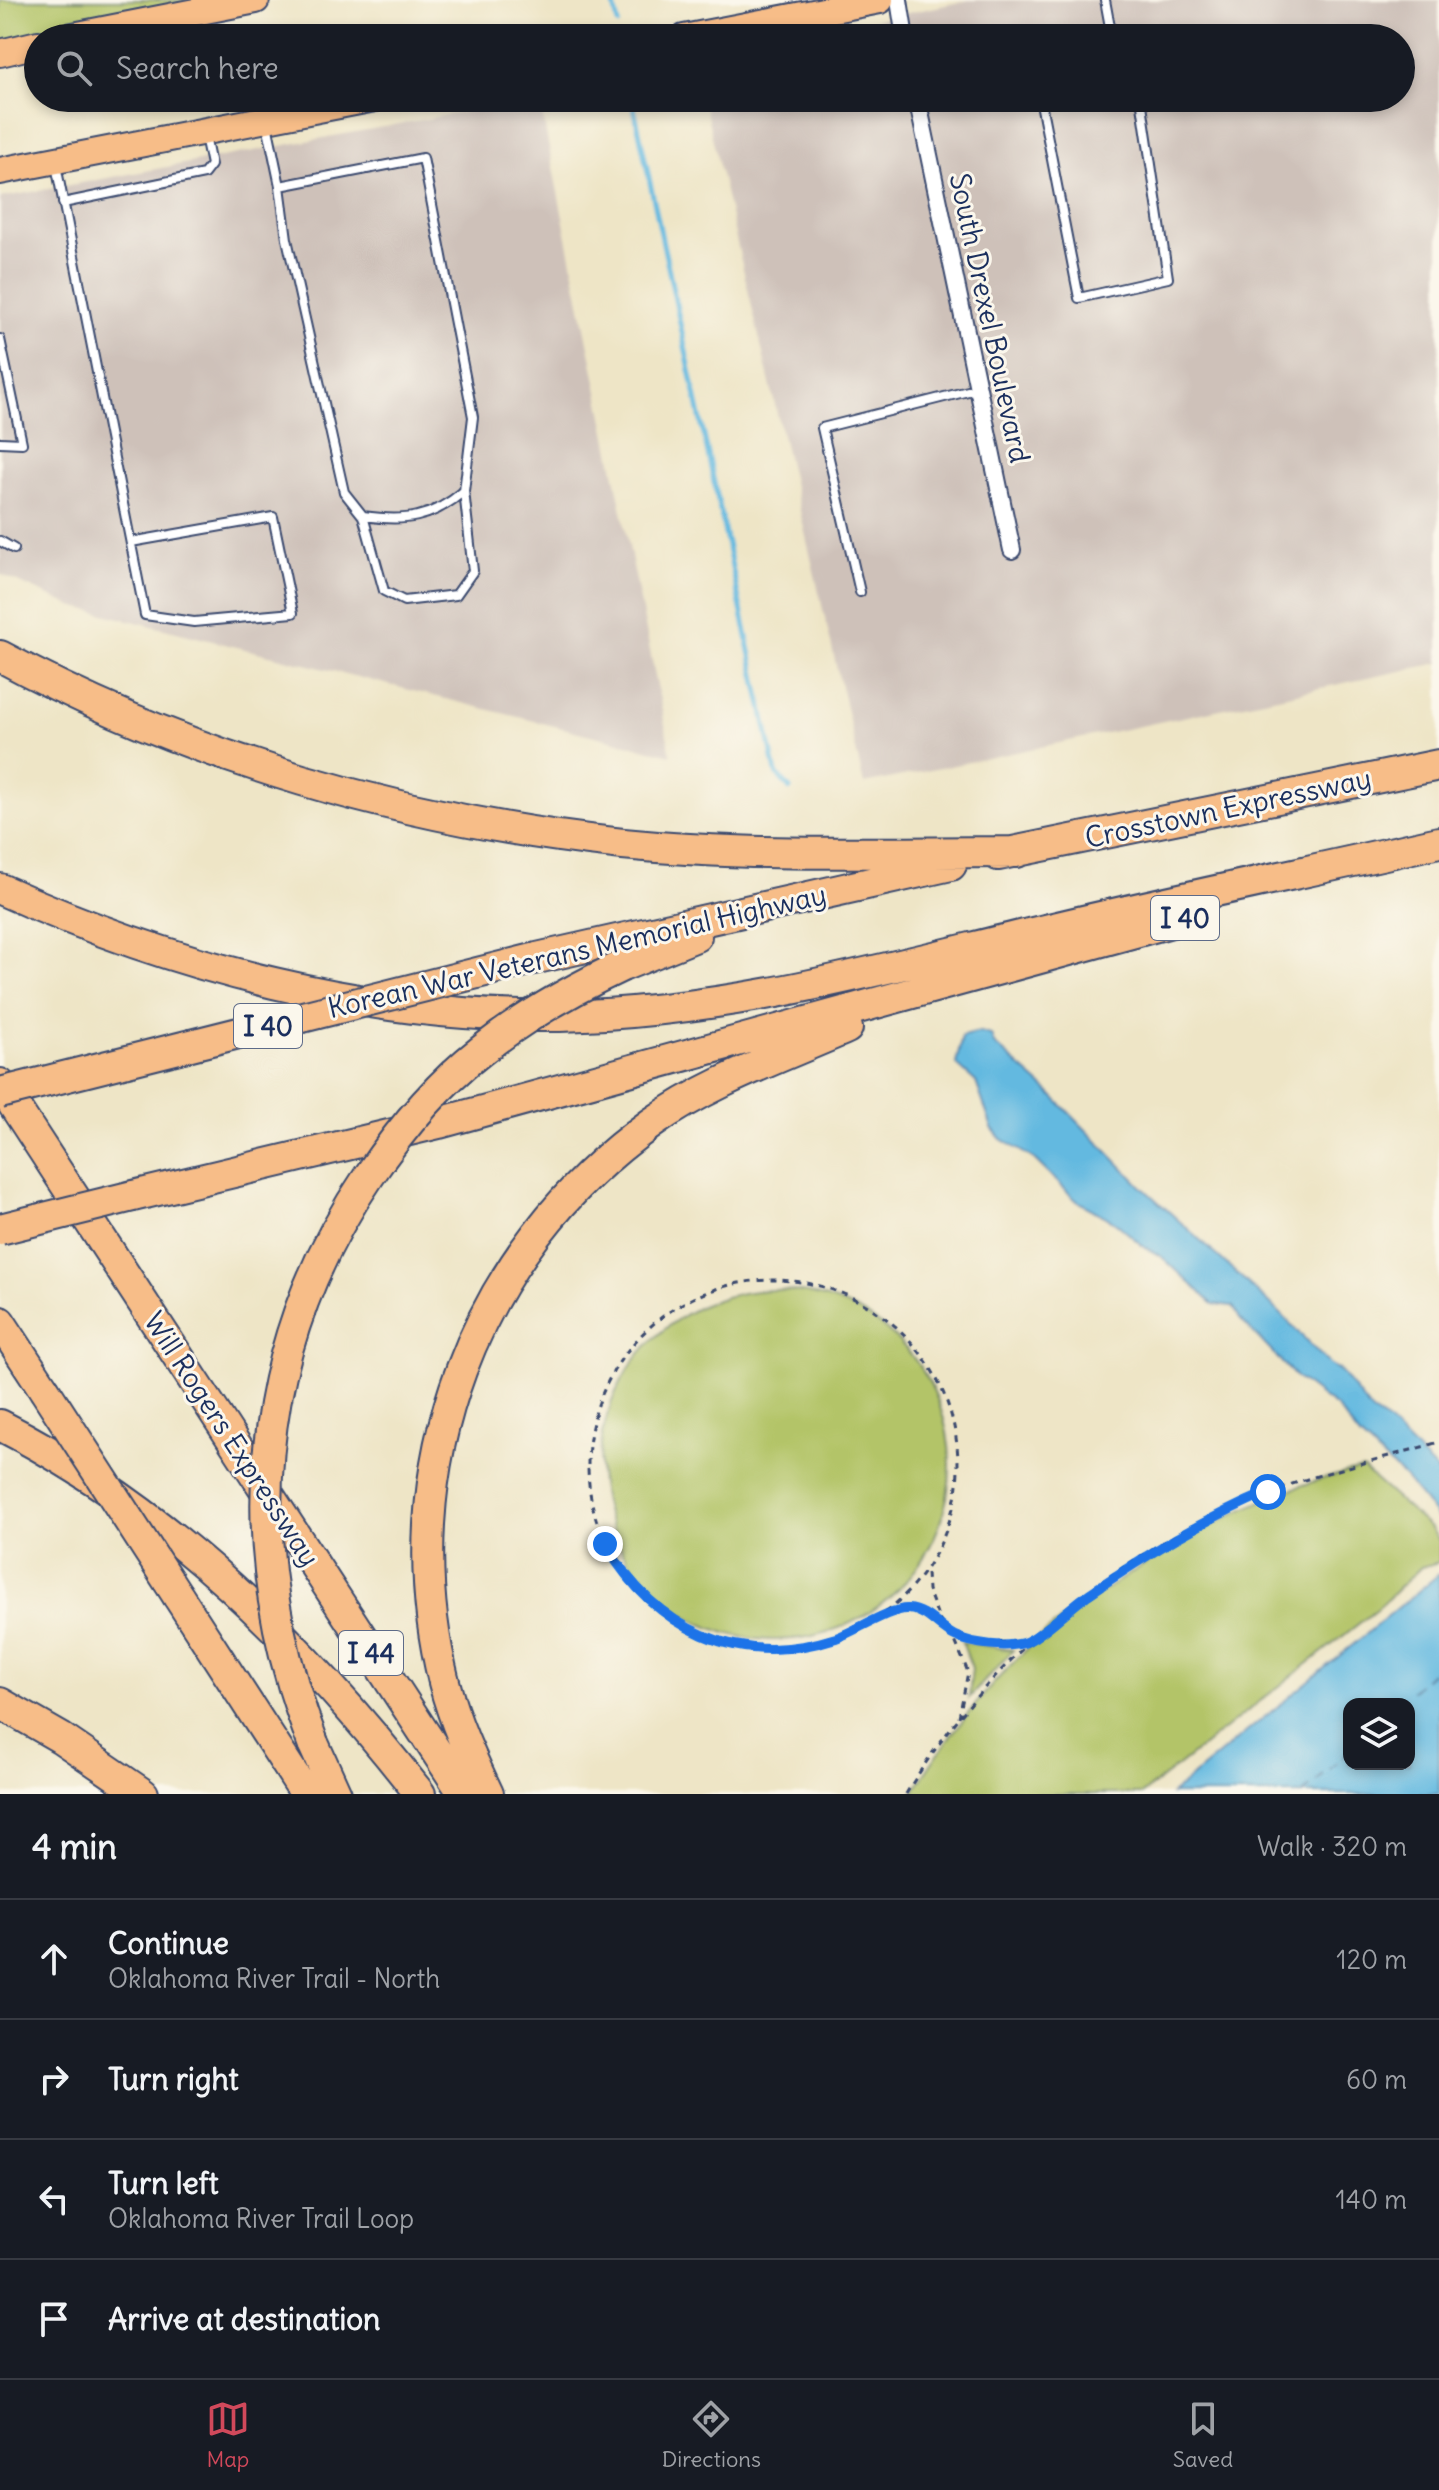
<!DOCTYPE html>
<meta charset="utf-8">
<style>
:root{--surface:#171b24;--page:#20242c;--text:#f1f3f6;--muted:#9ea1a6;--line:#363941;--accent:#d1495b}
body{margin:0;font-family:Delius,sans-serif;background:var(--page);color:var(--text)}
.controls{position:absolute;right:24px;bottom:24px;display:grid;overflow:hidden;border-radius:16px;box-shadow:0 4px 12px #0003}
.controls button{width:72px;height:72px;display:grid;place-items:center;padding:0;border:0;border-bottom:2px solid var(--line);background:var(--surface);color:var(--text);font:40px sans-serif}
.stop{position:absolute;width:24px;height:24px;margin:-18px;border:6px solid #1a73e8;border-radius:50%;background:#fff}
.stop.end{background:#1a73e8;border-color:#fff;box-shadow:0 2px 8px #0008}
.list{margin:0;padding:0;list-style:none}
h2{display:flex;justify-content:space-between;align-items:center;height:104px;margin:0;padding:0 32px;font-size:34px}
h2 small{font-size:26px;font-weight:400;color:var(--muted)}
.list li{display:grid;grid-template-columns:52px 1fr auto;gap:24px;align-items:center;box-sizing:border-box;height:120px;padding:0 32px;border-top:2px solid var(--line)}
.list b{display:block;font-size:30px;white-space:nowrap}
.list p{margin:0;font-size:26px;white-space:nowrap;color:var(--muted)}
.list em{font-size:26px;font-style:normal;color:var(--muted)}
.icon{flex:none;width:44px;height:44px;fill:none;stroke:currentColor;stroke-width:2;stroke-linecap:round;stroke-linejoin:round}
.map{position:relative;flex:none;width:1439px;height:1794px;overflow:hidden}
.search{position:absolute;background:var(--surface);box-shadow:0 4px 12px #0003;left:24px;right:24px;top:24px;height:88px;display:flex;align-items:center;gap:20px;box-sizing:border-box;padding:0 28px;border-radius:44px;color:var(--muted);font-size:30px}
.sheet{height:584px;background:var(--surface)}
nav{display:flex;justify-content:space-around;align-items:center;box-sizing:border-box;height:112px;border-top:2px solid var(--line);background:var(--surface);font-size:22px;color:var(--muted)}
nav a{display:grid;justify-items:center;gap:4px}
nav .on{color:var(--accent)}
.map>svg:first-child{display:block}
.industrial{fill:#cec1b9}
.green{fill:#b3c467;stroke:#677a62;stroke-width:2}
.water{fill:#64b9e0;stroke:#40749f;stroke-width:2;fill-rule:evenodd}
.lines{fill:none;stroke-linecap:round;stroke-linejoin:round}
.stream{stroke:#64b9e0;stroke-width:5}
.ferry{stroke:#315885;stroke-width:2;stroke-dasharray:10 8;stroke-linecap:butt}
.lane-casing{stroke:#3b4a6e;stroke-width:12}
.street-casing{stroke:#3b4a6e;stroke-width:20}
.primary-casing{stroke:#3b4a6e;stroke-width:30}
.highway-casing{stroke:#3b4a6e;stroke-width:34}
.path{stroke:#3b4a6e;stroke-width:3;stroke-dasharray:6 6;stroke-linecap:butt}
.lane{stroke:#fff;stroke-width:8}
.street{stroke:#fff;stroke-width:16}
.primary{stroke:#f7bd88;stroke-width:26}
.highway{stroke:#f7bd88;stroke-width:30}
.highway-bridge-casing{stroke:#3b4a6e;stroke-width:34;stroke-linecap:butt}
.highway-bridge{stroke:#f7bd88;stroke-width:30}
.route{stroke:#1a73e8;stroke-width:10}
.labels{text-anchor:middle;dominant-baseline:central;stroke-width:6;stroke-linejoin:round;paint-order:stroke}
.shield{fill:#fbf7ec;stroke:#5e6b89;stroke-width:2}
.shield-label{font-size:26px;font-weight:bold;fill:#1b2f5e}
.street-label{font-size:28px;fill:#1b2f5e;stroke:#fbf7ec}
</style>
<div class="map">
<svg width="1439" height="1794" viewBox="0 0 1439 1794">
<rect width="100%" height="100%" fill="#fbf7ec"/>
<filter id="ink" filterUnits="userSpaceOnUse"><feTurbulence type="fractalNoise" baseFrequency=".0125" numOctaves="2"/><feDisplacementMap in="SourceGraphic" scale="16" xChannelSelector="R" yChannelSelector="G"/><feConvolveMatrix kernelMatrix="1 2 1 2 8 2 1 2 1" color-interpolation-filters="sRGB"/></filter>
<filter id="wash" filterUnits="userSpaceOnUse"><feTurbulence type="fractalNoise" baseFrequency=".006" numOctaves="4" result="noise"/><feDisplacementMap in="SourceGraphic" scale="32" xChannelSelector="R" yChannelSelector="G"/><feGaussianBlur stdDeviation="1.8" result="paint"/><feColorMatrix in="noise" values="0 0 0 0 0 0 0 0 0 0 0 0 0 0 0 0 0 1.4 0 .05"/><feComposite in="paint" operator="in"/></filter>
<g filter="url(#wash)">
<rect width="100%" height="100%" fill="#eee5c6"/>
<path class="industrial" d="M969 0H1439V663L864 784 703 98H1401V38H791Z
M539 98 671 755 72 606 0 574V198Z"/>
<path class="green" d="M0 0H208L0 42Z
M600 1465a175 175 0 1 1 350 0a175 175 0 1 1-350 0Z
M1363 1469 1431 1529 1439 1540V1562L1421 1567 1376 1610 1142 1794H912C944 1741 984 1690 1029 1647 1055 1622 1087 1602 1117 1582 1193 1532 1272 1487 1363 1469Z
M962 1642 1013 1650 969 1698 972 1668Z"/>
<path class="water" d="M980 1032 991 1035 994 1044 1050 1093 1142 1187 1278 1311 1329 1364 1340 1371 1372 1412 1387 1421 1439 1473V1520L1406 1479 1360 1437 1337 1408 1296 1377 1240 1319 1233 1306 1213 1304 1161 1256 1144 1247 1115 1222 1077 1201 1034 1159 1001 1139 992 1128 976 1082 956 1064 962 1036Z
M1439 1574V1794H1171ZM1349 1704H1409V1764H1349Z"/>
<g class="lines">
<path class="stream" d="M613 0 618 24
M632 98 776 773 790 789"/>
<path class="ferry" d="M1398 1704 1439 1666
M1303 1794 1349 1751"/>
</g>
</g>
<g filter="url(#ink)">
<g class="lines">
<defs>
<path id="lane" d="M1105 0 1112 38
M791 22 793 38
M805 98 806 107 855 98
M1040 98 1079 298 1168 278 1141 98
M267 124 280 186 423 158 473 417 464 491C431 519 405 522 363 516L344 492 287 239 280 186
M56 165 145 615 194 622 293 613 273 517 131 542
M63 203 204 174 211 165 205 136
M0 339 22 443 0 442
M363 516 384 591 404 601 456 595 473 571 464 491
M0 541 14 549
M860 592 822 428 980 388"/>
<path id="street" d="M899 0 905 38
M917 98 1012 550"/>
<path id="primary" d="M63 38 256 0
M684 38 880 0
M0 53 38 44
M0 171 375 98"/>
<path id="highway" d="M0 656C191 759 407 821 623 844 754 857 886 852 1017 852
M998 855 1439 765
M0 889C173 967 369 1019 560 1016 732 1012 877 970 1041 931 1173 899 1306 872 1439 842
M537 958 951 865
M622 966 696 936
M0 1084 464 1794
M133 1196 439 1123 1182 919
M0 1322 44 1389
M0 1425C169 1511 305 1646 420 1794
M178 1596 306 1794
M0 1703 61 1738 143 1794
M313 1743 336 1794
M488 1794C471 1758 454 1721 444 1682 391 1469 474 1249 652 1123 711 1081 782 1057 847 1028"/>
</defs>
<use href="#lane" class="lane-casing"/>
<use href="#street" class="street-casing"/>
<use href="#primary" class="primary-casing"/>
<use href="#highway" class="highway-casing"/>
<path class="path" d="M588 1465a185 185 0 1 1 370 0a185 185 0 1 1-370 0Z
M895 1610H915L941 1624 928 1590 927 1573
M941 1624 953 1636
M959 1717 968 1672 953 1636 984 1643 1027 1642
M906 1794C986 1659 1123 1547 1270 1492 1325 1471 1382 1459 1439 1442"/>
<use href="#lane" class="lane"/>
<use href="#street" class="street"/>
<use href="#primary" class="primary"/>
<use href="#highway" class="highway"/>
<defs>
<path id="highway-bridge" d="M0 1093 537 958
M0 1229 133 1196
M44 1389 178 1596
M313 1743C238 1550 251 1349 369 1176 400 1130 438 1084 482 1050 525 1016 573 989 622 966"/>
</defs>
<use href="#highway-bridge" class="highway-bridge-casing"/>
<use href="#highway-bridge" class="highway-bridge"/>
</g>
</g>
<g class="lines" filter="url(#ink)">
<path class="route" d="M605 1544C656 1629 737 1670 836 1638 856 1631 890 1608 908 1609 928 1610 939 1629 955 1636 972 1644 1008 1649 1026 1642 1043 1635 1071 1606 1089 1594 1146 1555 1204 1519 1268 1492"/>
</g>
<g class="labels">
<g class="shield">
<rect x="1151" y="896" width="68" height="44" rx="6"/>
<rect x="234" y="1004" width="68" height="44" rx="6"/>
<rect x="339" y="1631" width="64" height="44" rx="6"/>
</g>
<g class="shield-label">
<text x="1185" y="918">I 40</text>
<text x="268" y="1026">I 40</text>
<text x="371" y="1653">I 44</text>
</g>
<g class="street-label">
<text transform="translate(990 318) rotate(78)">South Drexel Boulevard</text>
<text transform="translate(1228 808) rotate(-12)">Crosstown Expressway</text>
<text transform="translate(577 951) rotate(-13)">Korean War Veterans Memorial Highway</text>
<text transform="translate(232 1439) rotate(57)">Will Rogers Expressway</text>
</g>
</g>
</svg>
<div class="controls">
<button><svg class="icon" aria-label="layers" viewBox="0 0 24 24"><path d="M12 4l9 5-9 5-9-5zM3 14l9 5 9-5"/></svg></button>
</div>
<div class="stop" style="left:1268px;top:1492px"></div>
<div class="stop end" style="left:605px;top:1544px"></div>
<div class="search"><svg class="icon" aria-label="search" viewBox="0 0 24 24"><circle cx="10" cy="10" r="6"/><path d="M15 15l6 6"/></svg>Search here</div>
</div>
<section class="sheet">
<h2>4 min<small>Walk · 320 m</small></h2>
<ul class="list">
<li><svg class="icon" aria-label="ahead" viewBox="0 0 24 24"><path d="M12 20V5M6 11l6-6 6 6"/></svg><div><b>Continue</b><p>Oklahoma River Trail - North</p></div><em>120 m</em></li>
<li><svg class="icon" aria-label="right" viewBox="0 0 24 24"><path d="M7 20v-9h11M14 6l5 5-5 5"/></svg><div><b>Turn right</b></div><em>60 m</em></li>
<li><svg class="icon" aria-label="left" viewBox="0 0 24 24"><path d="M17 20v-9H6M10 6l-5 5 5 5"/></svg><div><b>Turn left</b><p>Oklahoma River Trail Loop</p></div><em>140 m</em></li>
<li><svg class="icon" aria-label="arrive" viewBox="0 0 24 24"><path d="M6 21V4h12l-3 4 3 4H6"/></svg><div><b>Arrive at destination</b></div></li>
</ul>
</section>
<nav>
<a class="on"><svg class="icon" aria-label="map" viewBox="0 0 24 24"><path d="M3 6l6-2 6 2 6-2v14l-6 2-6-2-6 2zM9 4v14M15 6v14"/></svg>Map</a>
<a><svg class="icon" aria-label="directions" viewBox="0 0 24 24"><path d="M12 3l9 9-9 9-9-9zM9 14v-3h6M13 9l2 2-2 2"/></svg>Directions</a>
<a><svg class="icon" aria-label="saved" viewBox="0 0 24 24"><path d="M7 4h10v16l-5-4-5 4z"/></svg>Saved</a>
</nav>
